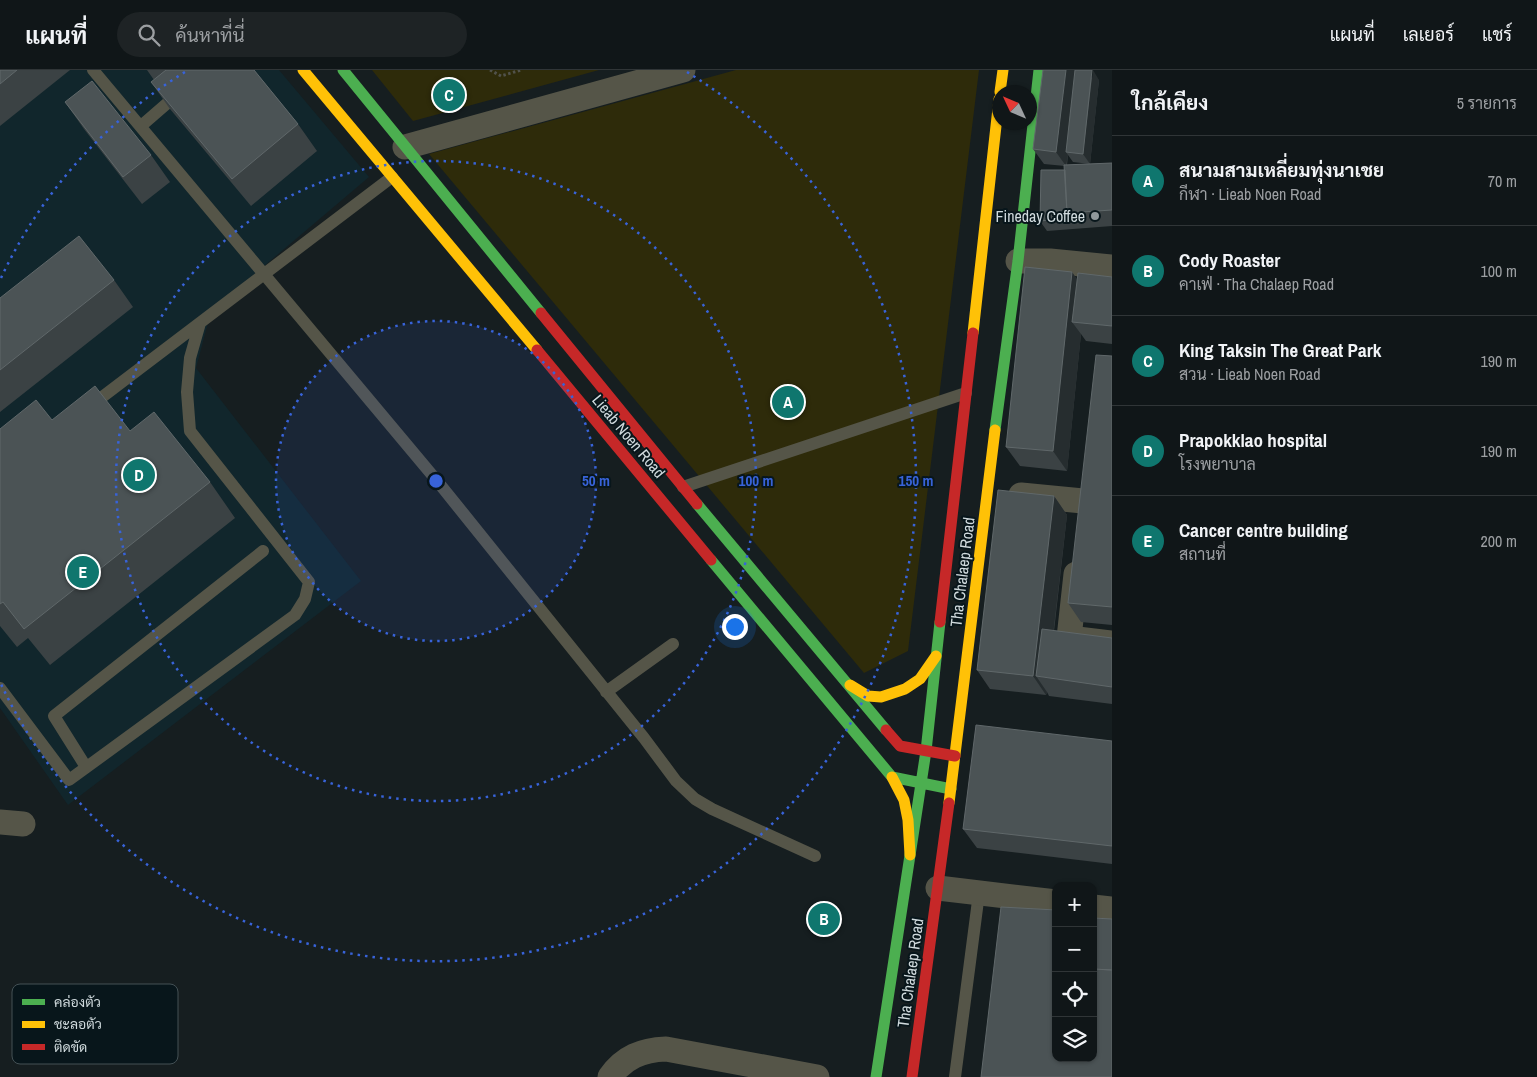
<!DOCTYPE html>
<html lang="th">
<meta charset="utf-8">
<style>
:root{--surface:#101618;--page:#1e2325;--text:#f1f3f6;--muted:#9c9fa2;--line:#303537;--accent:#0f766e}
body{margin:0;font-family:"Archivo Narrow",Sarabun,sans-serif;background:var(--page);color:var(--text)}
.controls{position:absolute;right:15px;bottom:15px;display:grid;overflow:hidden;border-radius:10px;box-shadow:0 1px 4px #0004}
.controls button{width:45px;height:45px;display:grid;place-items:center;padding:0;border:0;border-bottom:1px solid var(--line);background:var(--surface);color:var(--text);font:25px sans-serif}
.compass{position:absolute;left:992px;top:15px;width:45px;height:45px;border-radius:50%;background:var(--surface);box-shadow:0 1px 4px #0004;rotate:314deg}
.you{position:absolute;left:734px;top:556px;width:18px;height:18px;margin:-12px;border:4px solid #fff;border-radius:50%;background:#1a73e8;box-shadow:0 0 0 8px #1a73e833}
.badge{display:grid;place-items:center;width:32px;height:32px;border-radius:50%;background:var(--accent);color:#fff;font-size:16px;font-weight:700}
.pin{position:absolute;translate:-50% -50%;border:2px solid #fff;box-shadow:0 1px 5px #0006}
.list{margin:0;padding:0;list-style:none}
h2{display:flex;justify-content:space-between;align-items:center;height:65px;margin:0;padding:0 20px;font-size:21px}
h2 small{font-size:16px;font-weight:400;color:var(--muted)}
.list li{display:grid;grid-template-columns:32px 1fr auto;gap:15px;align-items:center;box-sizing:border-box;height:90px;padding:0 20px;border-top:1px solid var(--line)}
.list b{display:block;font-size:19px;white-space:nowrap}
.list p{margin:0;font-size:16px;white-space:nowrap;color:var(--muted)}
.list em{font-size:16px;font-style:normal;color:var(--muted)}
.icon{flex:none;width:28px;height:28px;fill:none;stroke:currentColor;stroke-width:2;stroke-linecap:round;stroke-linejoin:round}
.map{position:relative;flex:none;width:1112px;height:1007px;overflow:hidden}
header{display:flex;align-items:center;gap:30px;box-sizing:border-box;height:70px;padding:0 25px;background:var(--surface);border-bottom:1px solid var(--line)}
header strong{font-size:24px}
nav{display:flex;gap:28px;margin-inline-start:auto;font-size:18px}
.search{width:350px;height:45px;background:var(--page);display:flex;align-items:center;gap:12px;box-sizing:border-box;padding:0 18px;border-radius:28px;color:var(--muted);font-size:19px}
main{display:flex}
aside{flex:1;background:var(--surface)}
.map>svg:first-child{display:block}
.built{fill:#11262c}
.green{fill:#2e2b0a}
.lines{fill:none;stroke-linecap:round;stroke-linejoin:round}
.path{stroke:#51524b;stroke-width:3;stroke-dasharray:2.5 2.5;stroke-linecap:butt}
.lane{stroke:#555548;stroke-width:12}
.street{stroke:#555548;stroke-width:25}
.fast{stroke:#4caf50;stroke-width:11}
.slow{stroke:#ffc107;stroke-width:11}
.jam{stroke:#c62828;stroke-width:11}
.wall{fill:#3b4244}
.shaded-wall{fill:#262d2f}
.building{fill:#4b5355;stroke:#60686a}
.ring{fill:none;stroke:#3863d9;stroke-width:2.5;stroke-dasharray:2.5 5}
.poi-dot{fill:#8f989b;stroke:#08161b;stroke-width:2}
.labels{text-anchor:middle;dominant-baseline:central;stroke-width:4;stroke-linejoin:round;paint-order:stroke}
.poi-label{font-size:16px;fill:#d0dadd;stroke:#08161b;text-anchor:end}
.street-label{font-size:16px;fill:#d0dadd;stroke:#08161b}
.key{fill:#08161b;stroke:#445155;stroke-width:1}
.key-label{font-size:14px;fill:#d0dadd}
.centre{fill:#3863d9;stroke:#08161b;stroke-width:2.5}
.ring-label{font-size:15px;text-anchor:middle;font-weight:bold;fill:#3863d9;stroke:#08161b;stroke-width:4;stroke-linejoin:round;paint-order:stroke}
</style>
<header>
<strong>แผนที่</strong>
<div class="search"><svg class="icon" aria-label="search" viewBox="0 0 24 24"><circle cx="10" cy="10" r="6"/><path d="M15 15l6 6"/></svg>ค้นหาที่นี่</div>
<nav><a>แผนที่</a><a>เลเยอร์</a><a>แชร์</a></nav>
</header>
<main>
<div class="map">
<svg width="1112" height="1007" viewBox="0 0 1112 1007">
<rect width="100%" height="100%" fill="#161e20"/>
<path class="built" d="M0 0H279L369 107 211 241 196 298 361 511 68 735 0 638Z"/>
<path class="green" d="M372 0H599L413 51Z
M736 0H979L908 581 864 603 429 84Z"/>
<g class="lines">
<path class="path" d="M490 0 501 6 521 0"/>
<path class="lane" d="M93 0 438 412 644 668 676 711 695 729 712 739 815 786
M141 56 179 23
M89 337 392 107
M683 417 966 323
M0 618 69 710 295 545 305 529 309 512 190 361 187 322 190 288 200 253
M606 622 673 574
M86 697 54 646 263 481
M955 1007 979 823"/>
<path class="street" d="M405 77 683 0
M1018 191H1050L1112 197
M1021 425 1083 431
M1076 504 1069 568 1112 573
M0 752 23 754
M938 818 1056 832
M1093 837 1112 839
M610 1007C624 987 642 980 666 979L817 1007"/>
<path class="fast" d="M343 0 541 243
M995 360 1018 191 1039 0
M697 434 886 660
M711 490 892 707 951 719
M876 1007 926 681 940 552"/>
<path class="slow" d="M303 0 537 280
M1000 22 1003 0
M973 263 999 29
M850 615 868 626 881 627 905 619 920 609 936 586
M892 707 904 730 908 750 910 785
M949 733 995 360"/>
<path class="jam" d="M541 243 697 434
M537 280 711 490
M940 552 973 263
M886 660 900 676 955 686
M912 1007 949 733"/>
</g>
<path class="wall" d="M0 0H70L0 56Z
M147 0H254L298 54 317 81 251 136 170 39 151 12 154 10Z
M1074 0 1075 2 1099 10 1090 94 1073 92 1068 85 1067 95 1112 93V156L1047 161 1040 151 1065 100V96L1044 94 1033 79Z
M65 32 151 85 170 112 142 134 84 59Z
M1072 202 1077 210 1112 207V274L1086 271 1081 264 1067 401 1020 396 1006 377Z
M114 210 133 237 0 342V228Z
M1112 286V555L1081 552 1068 533Z
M52 350 130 361 210 412 235 448 50 595 28 568 17 577 0 556V359Z
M1054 426 1067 445 1054 561 1112 568V634L1049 626 1047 622 1046 625 990 619 977 600Z
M1112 671V794L977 778 963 759Z"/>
<path class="shaded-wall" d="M1066 0H1074L1077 5 1066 82 1068 85 1066 96 1056 82Z
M1093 0 1099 10 1090 94 1083 84Z
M1072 202 1085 221 1072 252 1081 264 1067 401 1053 381Z
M1054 426 1067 445 1048 608 1036 606 1047 622 1046 625 1033 606Z"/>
<path class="building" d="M0 0H17L0 14Z
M166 0H254L298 54 232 109 151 12Z
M1043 0H1066L1056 82 1033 79Z
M1075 0H1092L1083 84 1066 82Z
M92 11 151 85 123 107 65 32Z
M1112 93V140L1067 143 1064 95Z
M1041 100H1065L1067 143 1071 148 1040 151Z
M79 166 114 210 0 300V228Z
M1025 197 1072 202 1053 381 1006 377Z
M1078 203 1112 207V256L1072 252Z
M1096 285 1112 286V537L1068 533Z
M95 316 130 361 154 342 210 412 24 559 3 532 0 534V359L36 330 52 350Z
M998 420 1054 426 1033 606 977 600Z
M1042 559 1112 568V617L1036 606Z
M976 655 1112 671V776L963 759Z
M1001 837 1056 840V988H1093V899L1112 900V1007H981Z
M1093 848 1112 849V900L1093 899Z"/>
<circle cx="436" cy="411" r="160" fill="#3863d9" fill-opacity=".12"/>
<g class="ring">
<circle cx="436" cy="411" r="160"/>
<circle cx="436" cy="411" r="320"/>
<path d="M1 208A480 480 0 0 1 185 2M687 2A480 480 0 1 1 1 614"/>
</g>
<circle class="poi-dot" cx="1095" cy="146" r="5"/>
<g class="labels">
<g class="poi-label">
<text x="1085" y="146">Fineday Coffee</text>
</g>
<g class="street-label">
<text transform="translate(629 366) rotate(50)">Lieab Noen Road</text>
<text transform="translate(962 502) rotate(-83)">Tha Chalaep Road</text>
<text transform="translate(910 903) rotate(-82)">Tha Chalaep Road</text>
</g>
</g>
<rect x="12" y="914" width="166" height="80" rx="8" class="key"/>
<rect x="22" y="929" width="23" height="6" fill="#4caf50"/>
<rect x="22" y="951" width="23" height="7" fill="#ffc107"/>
<rect x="22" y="974" width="23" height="6" fill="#c62828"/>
<g class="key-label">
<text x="54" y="937">คล่องตัว</text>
<text x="54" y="959">ชะลอตัว</text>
<text x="54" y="982">ติดขัด</text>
</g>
<circle cx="436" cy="411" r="8" class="centre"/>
<g class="ring-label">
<text x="596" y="416">50 m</text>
<text x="756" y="416">100 m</text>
<text x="916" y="416">150 m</text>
</g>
</svg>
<div class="controls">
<button>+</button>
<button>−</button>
<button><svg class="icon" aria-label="locate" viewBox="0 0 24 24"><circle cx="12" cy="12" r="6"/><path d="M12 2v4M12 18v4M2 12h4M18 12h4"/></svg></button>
<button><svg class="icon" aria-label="layers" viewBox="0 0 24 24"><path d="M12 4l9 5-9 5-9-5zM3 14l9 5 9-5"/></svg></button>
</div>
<svg class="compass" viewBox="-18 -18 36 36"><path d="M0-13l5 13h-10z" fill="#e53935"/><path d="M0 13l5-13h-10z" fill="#9c9fa2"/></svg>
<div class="you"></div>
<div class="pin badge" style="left:788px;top:332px">A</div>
<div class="pin badge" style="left:824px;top:849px">B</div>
<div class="pin badge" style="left:449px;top:25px">C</div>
<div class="pin badge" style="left:139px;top:405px">D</div>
<div class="pin badge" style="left:83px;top:502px">E</div>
</div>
<aside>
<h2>ใกล้เคียง<small>5 รายการ</small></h2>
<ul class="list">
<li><span class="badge">A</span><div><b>สนามสามเหลี่ยมทุ่งนาเชย</b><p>กีฬา · Lieab Noen Road</p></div><em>70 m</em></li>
<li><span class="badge">B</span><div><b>Cody Roaster</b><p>คาเฟ่ · Tha Chalaep Road</p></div><em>100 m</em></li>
<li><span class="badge">C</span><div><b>King Taksin The Great Park</b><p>สวน · Lieab Noen Road</p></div><em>190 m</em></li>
<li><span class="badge">D</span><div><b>Prapokklao hospital</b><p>โรงพยาบาล</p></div><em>190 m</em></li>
<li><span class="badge">E</span><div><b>Cancer centre building</b><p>สถานที่</p></div><em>200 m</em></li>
</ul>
</aside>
</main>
